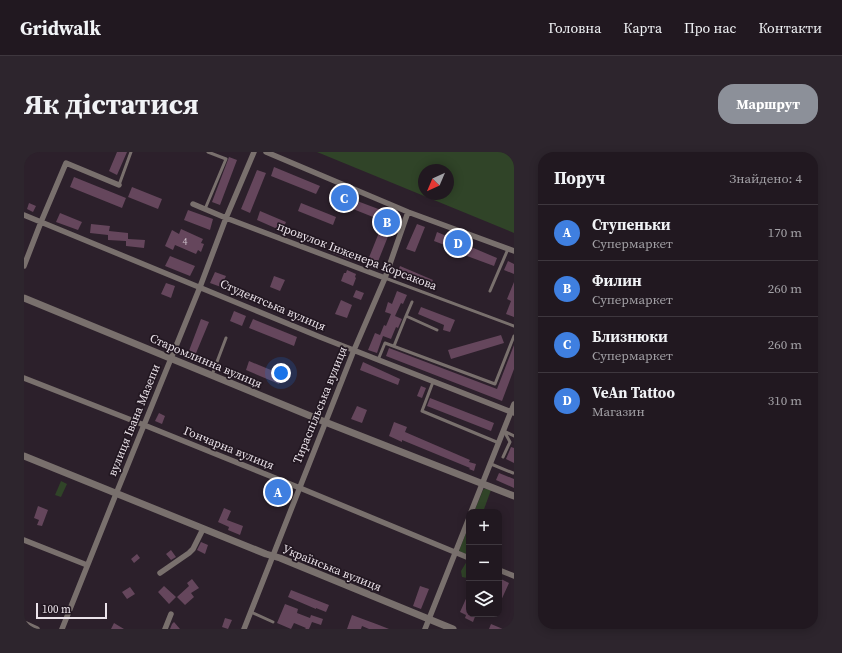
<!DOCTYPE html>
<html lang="uk">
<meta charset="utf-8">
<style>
:root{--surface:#211820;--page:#2d252d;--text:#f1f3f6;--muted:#a2a0a5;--line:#3e373e;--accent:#8c9099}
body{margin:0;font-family:"Source Serif 4",serif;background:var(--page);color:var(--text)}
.controls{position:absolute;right:12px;bottom:12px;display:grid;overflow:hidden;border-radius:8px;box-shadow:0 2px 10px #0003}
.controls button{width:36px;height:36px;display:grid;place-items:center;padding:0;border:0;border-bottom:1px solid var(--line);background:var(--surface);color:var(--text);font:20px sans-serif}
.compass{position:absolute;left:394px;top:12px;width:36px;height:36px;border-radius:50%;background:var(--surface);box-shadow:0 2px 10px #0003;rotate:224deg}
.scale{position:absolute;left:12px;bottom:10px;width:71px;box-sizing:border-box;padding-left:4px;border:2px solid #ebe3ea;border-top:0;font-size:11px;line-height:14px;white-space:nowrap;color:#ebe3ea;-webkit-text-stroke:3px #221721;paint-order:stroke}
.you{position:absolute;left:257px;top:221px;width:14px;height:14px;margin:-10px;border:3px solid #fff;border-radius:50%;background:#1a73e8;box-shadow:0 0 0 6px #1a73e833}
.badge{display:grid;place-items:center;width:26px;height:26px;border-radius:50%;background:var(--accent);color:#fff;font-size:13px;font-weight:700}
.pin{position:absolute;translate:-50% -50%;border:2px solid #fff;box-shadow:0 1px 4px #0006}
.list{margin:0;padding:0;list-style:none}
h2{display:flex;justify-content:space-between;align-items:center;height:52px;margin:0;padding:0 16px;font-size:17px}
h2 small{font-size:13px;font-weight:400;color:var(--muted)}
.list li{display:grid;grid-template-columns:26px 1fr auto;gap:12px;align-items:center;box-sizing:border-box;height:56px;padding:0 16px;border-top:1px solid var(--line)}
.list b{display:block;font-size:15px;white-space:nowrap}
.list p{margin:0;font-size:13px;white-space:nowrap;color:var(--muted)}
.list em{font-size:13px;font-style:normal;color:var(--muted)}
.icon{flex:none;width:22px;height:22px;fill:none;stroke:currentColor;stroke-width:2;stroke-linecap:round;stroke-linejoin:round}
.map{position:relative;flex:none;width:490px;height:477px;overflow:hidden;border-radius:16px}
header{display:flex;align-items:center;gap:24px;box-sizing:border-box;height:56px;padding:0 20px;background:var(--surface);border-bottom:1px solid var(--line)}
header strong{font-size:19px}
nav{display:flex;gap:22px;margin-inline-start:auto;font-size:14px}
.intro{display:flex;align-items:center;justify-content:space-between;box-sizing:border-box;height:96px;padding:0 24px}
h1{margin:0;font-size:28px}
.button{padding:10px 18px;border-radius:16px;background:var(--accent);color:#fff;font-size:14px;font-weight:700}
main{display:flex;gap:24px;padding:0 24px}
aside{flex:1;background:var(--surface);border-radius:16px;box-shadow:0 2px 10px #0003}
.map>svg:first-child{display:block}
.green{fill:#304428;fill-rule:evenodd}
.building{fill:#65465c}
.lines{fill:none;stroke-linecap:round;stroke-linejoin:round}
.service{stroke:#79706d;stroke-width:3}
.minor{stroke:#79706d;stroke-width:5.5}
.tertiary{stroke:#79706d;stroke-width:7}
.labels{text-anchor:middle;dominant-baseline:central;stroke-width:3.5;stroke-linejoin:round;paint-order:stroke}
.number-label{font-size:10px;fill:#cabcc6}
.street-label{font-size:12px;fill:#ebe3ea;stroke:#221721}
</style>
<header>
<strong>Gridwalk</strong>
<nav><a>Головна</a><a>Карта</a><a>Про нас</a><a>Контакти</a></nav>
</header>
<div class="intro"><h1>Як дістатися</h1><a class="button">Маршрут</a></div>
<main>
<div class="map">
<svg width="490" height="477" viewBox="0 0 490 477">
<rect width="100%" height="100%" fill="#2c202b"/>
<path class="green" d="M293 0H490V81ZM400 18H424V42H400Z
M37 329 43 332 37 345 31 343Z
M460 337H463L467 338 459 360H450L459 338Z
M445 373V394L442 402 435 399Z
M443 409 445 410V425L443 426 438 425 437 419Z"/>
<path class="building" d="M93 0H103L93 23 85 19Z
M205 5 213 8 196 53 188 50Z
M250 15 296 34 292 42 247 24Z
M233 18 242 21 226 61 217 57Z
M50 25 102 46 98 56 46 35Z
M108 35 138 47 134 57 104 45Z
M312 41 357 58 354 67 309 49Z
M5 51 12 54 9 60 3 57Z
M277 51 312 65 309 73 274 59Z
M164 58 189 67 186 78 160 68Z
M236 59 262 70 258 79 233 68Z
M36 61 58 70 54 78 32 70Z
M360 68 369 72 351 117 342 113Z
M67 72 86 74 85 79 104 81V87L121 88 120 96 102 94V89L84 88V83L66 81Z
M393 72 401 75 391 100 382 97Z
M157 77 179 87 177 91 180 92 177 100 174 98 172 102 151 93 149 98 141 94 148 78 155 82Z
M413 80 439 91 436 99 410 89Z
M313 93 330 100 326 108 309 101Z
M447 95 473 106 470 114 443 104Z
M146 104 171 114 166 124 141 114Z
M484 109 490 112V122L480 118Z
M376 114 409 128 406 135 373 122Z
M323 118 332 122 331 125 332 126 329 134 317 129 320 121H322Z
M191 120 202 124 197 135 186 131Z
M250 124 261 128 256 139 246 135Z
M490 130V165L482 162 487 149 483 147Z
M142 131 151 134 147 146 137 142Z
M332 138 340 141 337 148 329 145Z
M373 139 383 143 379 152 377 151 371 164 378 167 374 176 372 175 367 187 359 184 353 201 344 198 351 181 356 183 360 173 362 174 367 162 361 160 364 150 368 152Z
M317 148 328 153 323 166 311 162Z
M397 155 431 168 426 180 419 178 420 173 394 162Z
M210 159 222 164 218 174 206 169Z
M177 167 185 170 170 206 163 204Z
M229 167 273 185 270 194 225 176Z
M477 183 480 191 427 207 424 198Z
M490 193V217L478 249 362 204 365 196 473 237Z
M225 209 259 223 255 232 222 218Z
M339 210 376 227 374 233 336 218Z
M397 234 402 236 398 246 393 244Z
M406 246 470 271 467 279 403 254Z
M333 254 343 258 338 271 327 267Z
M135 261 141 264 138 272 131 269Z
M370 270 383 275 381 280 446 308 445 310 452 312 450 319 445 317 446 316 378 288V290L365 284Z
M487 295 490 296V311L482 307Z
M475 321 490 327V336L472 328Z
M250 334 262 339 259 346 247 341Z
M14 354 24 358 18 374 13 373 15 368 10 366Z
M200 356 207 359 203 368 219 374 216 383 204 378 205 375 194 370Z
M177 390 184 393 181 402 173 398Z
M147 398 152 405 147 408 142 402Z
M113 402 116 406 110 411 107 407Z
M475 426 485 431 475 453V443L478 435 475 434Z
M168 427 175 436 167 441 170 445 161 453 153 445 165 434 163 431Z
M140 434 152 445 145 452 134 440Z
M396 434 405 437 397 457 389 454Z
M106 435 111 442 103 447 98 440Z
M267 438 305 453 302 460 292 456V457L264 445Z
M445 440V462H452L449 470 441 466 442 463 436 460Z
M261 452 274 457 273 461 286 466 287 463 299 467 297 473 288 470 285 477H281L282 476 270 471 267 477 253 471Z
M328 463 355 473 365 477H345L338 474 337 477H323Z
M201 466 208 468 204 477 198 475Z
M150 470 156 477H146L148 472Z
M90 471 100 477H87Z
M467 472 479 477H465Z"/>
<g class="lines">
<path class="service" d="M95 33 107 0
M181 57 202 7 184 0
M361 126 490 174
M466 139 484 97
M382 164 388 150
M370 194 382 164 413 178
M354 208 361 191 471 232 490 184
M188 223 202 186
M409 230 398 259 475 291
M480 279 490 284
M479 305 486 290 480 279
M467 312 489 321
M227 460 249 470"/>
<path class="minor" d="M242 0 384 60 490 99
M169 52 202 66 361 126
M0 63 296 185 490 261
M0 114 17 70 42 11 95 33
M0 226 120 273 276 336 445 406
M447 360 490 252
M0 388 63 413
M475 418 490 424
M136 421 165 401 169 397 179 377
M0 471 13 477
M38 477 92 342 176 135 202 66 230 0
M141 477 147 462
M220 477 330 198 361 126 384 60
M401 477 445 366"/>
<path class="tertiary" d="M0 146 301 270 490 344
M0 304 242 402 256 406 429 477"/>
</g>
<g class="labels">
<g class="number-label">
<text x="161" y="89">4</text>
</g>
<g class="street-label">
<text transform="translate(333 104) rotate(21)">провулок Інженера Корсакова</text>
<text transform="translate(249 153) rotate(23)">Студентська вулиця</text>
<text transform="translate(182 209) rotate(23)">Старомлинна вулиця</text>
<text transform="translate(296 253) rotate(-68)">Тираспільська вулиця</text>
<text transform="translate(110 268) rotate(-68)">вулиця Івана Мазепи</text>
<text transform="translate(205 296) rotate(22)">Гончарна вулиця</text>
<text transform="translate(308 416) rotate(22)">Українська вулиця</text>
</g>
</g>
</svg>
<div class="controls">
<button>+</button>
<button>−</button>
<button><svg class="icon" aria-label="layers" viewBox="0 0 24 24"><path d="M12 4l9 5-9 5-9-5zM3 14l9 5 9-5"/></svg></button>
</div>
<svg class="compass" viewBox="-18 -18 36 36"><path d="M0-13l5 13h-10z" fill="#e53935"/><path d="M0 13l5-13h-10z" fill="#a2a0a5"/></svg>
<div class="scale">100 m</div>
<div class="you"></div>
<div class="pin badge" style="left:254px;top:340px;background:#3f7fe0">A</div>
<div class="pin badge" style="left:363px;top:70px;background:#3f7fe0">B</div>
<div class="pin badge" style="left:320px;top:46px;background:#3f7fe0">C</div>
<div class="pin badge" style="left:434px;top:91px;background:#3f7fe0">D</div>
</div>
<aside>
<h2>Поруч<small>Знайдено: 4</small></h2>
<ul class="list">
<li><span class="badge" style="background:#3f7fe0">A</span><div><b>Ступеньки</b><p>Супермаркет</p></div><em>170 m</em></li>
<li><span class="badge" style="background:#3f7fe0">B</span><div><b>Филин</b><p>Супермаркет</p></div><em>260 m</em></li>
<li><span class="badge" style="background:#3f7fe0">C</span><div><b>Близнюки</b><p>Супермаркет</p></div><em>260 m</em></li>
<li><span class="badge" style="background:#3f7fe0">D</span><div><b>VeAn Tattoo</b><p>Магазин</p></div><em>310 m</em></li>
</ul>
</aside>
</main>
